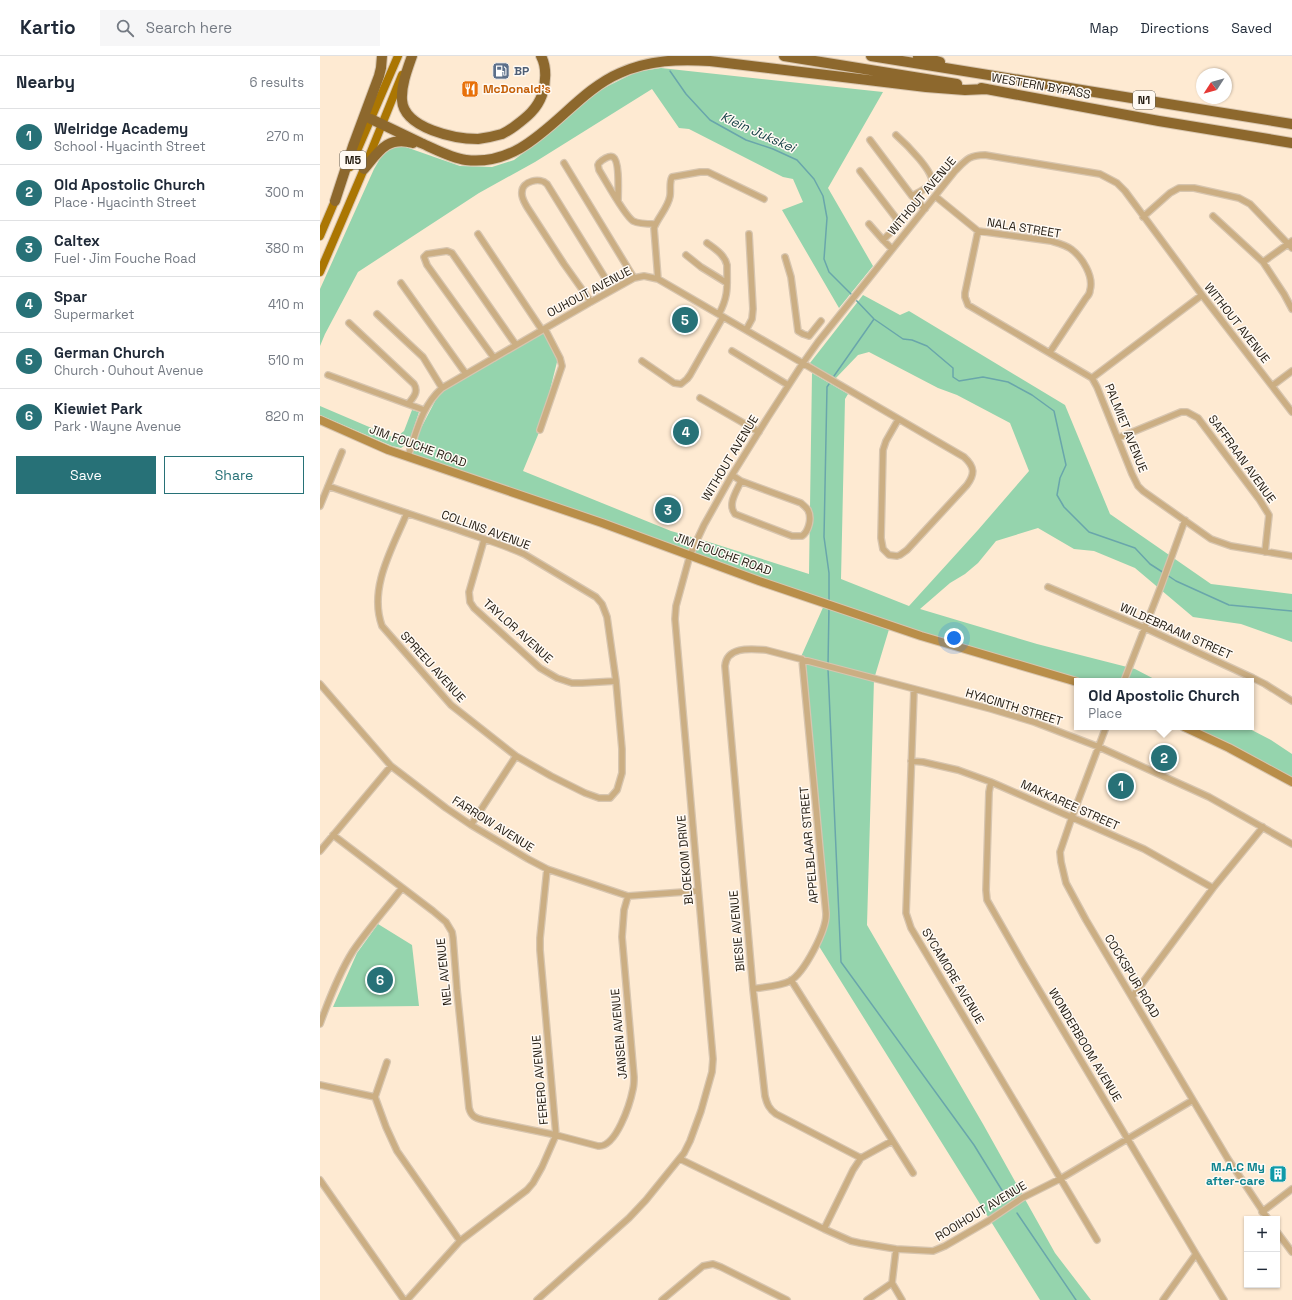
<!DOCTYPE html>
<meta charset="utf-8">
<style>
:root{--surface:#fff;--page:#f6f6f7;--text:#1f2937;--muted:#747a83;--line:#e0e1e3;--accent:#277177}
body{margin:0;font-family:"Space Grotesk",sans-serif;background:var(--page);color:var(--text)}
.controls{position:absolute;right:12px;bottom:12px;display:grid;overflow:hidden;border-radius:0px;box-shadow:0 1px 3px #0004}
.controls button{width:36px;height:36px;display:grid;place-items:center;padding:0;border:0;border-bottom:1px solid var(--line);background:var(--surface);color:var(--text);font:20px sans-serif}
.compass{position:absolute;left:876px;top:12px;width:36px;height:36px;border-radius:50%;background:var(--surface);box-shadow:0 1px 3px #0004;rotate:234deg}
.you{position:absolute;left:634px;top:582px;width:14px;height:14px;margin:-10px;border:3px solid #fff;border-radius:50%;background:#1a73e8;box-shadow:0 0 0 6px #1a73e833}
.badge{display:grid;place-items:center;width:26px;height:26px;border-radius:50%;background:var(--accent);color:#fff;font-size:13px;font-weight:700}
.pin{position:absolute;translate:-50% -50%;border:2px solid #fff;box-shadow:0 1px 4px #0006}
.popup{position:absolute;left:754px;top:622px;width:180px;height:52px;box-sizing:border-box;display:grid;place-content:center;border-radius:0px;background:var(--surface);filter:drop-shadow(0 1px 3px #0005);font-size:13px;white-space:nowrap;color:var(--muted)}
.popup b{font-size:15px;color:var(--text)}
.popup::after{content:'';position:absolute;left:50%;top:100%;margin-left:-8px;border:8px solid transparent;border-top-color:var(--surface)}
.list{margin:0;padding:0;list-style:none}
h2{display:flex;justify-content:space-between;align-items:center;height:52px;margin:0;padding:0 16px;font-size:17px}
h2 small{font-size:13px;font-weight:400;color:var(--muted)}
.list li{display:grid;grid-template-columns:26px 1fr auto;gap:12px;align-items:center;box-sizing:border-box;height:56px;padding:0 16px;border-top:1px solid var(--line)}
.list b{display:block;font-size:15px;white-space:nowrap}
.list p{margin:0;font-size:13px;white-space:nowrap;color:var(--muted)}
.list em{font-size:13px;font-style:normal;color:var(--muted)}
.actions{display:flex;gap:8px;padding:12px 16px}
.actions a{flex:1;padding:9px 0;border:1px solid var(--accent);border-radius:0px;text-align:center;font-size:14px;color:var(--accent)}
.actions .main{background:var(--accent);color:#fff}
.icon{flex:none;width:22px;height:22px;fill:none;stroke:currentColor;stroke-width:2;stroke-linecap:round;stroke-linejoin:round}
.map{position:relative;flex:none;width:972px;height:1244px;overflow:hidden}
header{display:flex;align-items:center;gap:24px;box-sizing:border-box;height:56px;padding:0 20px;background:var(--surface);border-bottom:1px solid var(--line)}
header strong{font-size:19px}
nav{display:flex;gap:22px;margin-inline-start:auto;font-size:14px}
.search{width:280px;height:36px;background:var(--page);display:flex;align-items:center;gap:10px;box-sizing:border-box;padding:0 14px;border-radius:0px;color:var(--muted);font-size:15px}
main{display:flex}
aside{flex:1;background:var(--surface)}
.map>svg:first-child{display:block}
.green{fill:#95d4ad}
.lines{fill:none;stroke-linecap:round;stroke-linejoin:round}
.stream{stroke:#69a6ab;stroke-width:1.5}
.street-casing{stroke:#d7c5af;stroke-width:8}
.secondary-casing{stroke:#d7c5af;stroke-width:10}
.primary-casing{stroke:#d7c5af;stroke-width:10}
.highway-casing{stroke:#d7c5af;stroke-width:12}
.street{stroke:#cbae83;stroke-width:5.5}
.secondary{stroke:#b98e49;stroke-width:8}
.primary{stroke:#ab7602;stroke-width:8}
.highway{stroke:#8d682d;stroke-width:10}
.labels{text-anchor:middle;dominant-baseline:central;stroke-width:3;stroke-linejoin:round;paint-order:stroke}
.shield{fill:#fffaf4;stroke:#655e54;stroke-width:1}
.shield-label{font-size:11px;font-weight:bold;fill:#231b10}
.service-label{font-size:12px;font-weight:bold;fill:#4e5e75;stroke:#fffaf4;text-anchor:start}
.street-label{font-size:12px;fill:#231b10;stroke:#fffaf4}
.food-label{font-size:12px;font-weight:bold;fill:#c56008;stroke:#fffaf4;text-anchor:start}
.culture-label{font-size:12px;font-weight:bold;fill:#0d838f;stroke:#fffaf4;text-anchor:end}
.water-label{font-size:13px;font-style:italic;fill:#174147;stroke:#fffaf4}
</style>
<header>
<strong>Kartio</strong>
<div class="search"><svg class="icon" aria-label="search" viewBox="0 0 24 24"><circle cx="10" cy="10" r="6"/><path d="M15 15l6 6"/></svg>Search here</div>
<nav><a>Map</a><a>Directions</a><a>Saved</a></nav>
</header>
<main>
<aside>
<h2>Nearby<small>6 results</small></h2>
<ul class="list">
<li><span class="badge">1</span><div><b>Welridge Academy</b><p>School · Hyacinth Street</p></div><em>270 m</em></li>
<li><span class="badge">2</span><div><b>Old Apostolic Church</b><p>Place · Hyacinth Street</p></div><em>300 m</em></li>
<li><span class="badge">3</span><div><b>Caltex</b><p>Fuel · Jim Fouche Road</p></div><em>380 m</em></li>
<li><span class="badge">4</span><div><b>Spar</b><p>Supermarket</p></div><em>410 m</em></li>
<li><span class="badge">5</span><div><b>German Church</b><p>Church · Ouhout Avenue</p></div><em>510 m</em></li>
<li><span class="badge">6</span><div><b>Kiewiet Park</b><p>Park · Wayne Avenue</p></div><em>820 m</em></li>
</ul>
<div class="actions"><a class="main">Save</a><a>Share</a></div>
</aside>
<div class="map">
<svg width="972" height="1244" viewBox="0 0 972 1244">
<rect width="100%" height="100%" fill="#feead2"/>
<path class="green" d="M341 12 563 36 508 132 553 210 519 252 462 154 483 146 473 123 463 121 369 73 359 72 332 33 215 106 159 137 38 216 5 278 0 290V233L54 113 64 96 80 89 140 110 172 111 194 104 235 73 276 36 316 16Z
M543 239 580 259 589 255 745 349 790 458 891 528 972 538V586L921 568 873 561 815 512 774 495 754 493 718 472 676 485 658 507 645 518 630 527 600 553 717 588 815 613 838 625H757L570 570 554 623 547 869 663 1068 735 1197 771 1244H720L497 887 504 865 480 603 505 547 87 399 124 328 223 271 238 302 220 374 203 415 351 475 392 487 489 518 492 317 528 338 525 343 521 523 589 550 658 474 709 415 690 367 637 339 618 332 549 296 538 299 515 323 490 307Z
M0 350 75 382 84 375 92 354 99 356 89 386 81 392 72 390 0 359Z
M866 671H926L951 684 972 698V725Z
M58 868 92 889 99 950 13 951 37 897Z"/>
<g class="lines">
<path class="stream" d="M350 15 366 38 390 64 426 84 453 93 477 104 494 123 503 140 507 162 504 203 509 216 533 240
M535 243 554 263 583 283 592 284 607 290 633 312V321L639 325 663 321 688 326 712 339 734 355 746 409 740 422 737 439 744 451 769 476 815 492 830 508 844 517
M514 320 554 263
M509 328 507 331 504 481 509 517V545
M847 519 856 525 909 549 972 555
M508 609 509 551
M508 613 521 906 654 1089 688 1144
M697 1157 756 1244"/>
<defs>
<path id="street" d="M576 79C584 86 618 119 611 128 607 133 598 136 592 140
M550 84 592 140 605 153
M244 107 314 222
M540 115 576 162 577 169 576 171 563 184 572 193
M615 140 658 175 731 185C738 187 746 189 751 193 762 201 774 220 770 234 770 237 768 240 766 242L730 296
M298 145C298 137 300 105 293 101 289 99 282 104 279 107L278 109 279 114C286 125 304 159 313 165 319 168 329 168 335 168
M893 160 943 206 964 238 972 253
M823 161 850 137 859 132H874L919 142 930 148 972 192
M549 168 563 184
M658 175 645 237V241L648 249 772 322 777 331 812 418 818 430 823 435 891 483 911 490 972 500
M158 178 222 274
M387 187C395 193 405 199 407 209 407 230 409 239 399 258
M366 199 381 211 407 227
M465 201 471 221 478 275 483 278 489 280 501 265
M943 206 972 185
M338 223 334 172C338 161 348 152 350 140 351 134 349 127 352 121L380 116H388L444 143
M81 227 146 318
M271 246 244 208 207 151C205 147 201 142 202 136 202 125 220 121 227 128L284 220
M57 258 103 301 122 332
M29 267 94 328C99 336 93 342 88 348
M426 274 432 263 433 253 429 178
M412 295 468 329
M174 302 107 209 104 201 107 198 127 195 132 197 196 289
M322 305 354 327 361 328 367 323 370 319 403 261
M8 319 104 354
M772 322 882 239
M952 330 972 315
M380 342 439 376
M220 374 242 310 240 302 225 273
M798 382 861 356H867L878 362 939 443 949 459 945 496
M88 400C97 375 101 351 122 332L269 247 314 222 324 220 338 223 644 401C655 411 655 418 647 429L587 494 580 499 577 500 569 499 563 493 561 482 563 394 566 385 578 364
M412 419 421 425 481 447C483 449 486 451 488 454 492 462 489 475 482 480H472L415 458C407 448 417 435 421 425
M8 430C51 445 95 460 138 474 160 482 182 488 204 498L276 541 282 548 287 561 296 625 302 693V717L297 734 290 742H279L265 737 231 720 196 700 131 649 62 570C48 532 73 491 87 457
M0 450 22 396
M164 484 149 536 150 546 154 552 220 612 237 622 252 627H262L296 625
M728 531 825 572 933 622 945 628 972 645
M804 625 841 530 865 464
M0 628 71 710 126 752 151 769 208 803 227 813 308 840 378 835
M594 634 586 857 591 872 777 1184
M786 671 752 761 740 796 741 806 746 827 766 864 908 1103 948 1163
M591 705 603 706 638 714 671 726 824 793 893 832
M671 726 669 736 666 834 667 844 703 907 876 1198 843 1244
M151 769 196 700
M13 779 113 855 126 866 132 876 133 882 137 934 149 1052C151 1060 155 1062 163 1064L236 1079 278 1090C296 1092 310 1048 313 1033 314 1029 314 1025 314 1021L302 881 304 854 308 840
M0 795 71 710
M471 924 593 1117
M433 933C444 931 461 930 470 925 484 917 507 874 506 857L482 603
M812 941 893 832 943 771
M0 968C9 943 19 917 33 895 48 873 66 853 82 832
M0 1029 55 1041
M55 1041 66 1071 77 1095 140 1185
M55 1041 67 1006
M541 1102 456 1058C449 1053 447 1048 445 1040L433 933 405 610C407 590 431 593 446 594L671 653 714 666 779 691 889 741 972 788
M360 1103 504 1173 531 1185 540 1187 576 1193 613 1195 625 1190 668 1165 702 1142 740 1123 873 1044
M0 1124 84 1244
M942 1156 972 1133
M504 1173 533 1114 541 1102 572 1085
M957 1176 972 1196
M576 1193 572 1227 582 1244
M876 1198 904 1244
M87 1244 140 1185 207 1134 213 1127 222 1111 236 1079 220 894V882L227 813
M217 1244 309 1162 326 1144 364 1097 370 1085 381 1055 392 1016 393 1003 390 969 355 563 356 550 370 499 384 469 412 419 448 361 483 307 498 286 635 115C646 104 649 99 665 99L780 118 797 127 805 135 882 239 972 356
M342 1244 383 1210 393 1208 401 1211 467 1244
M547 1244 572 1227"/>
<path id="secondary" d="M0 364 68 394 282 467 439 525 601 580 757 626
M864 671 909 692 972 726"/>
<path id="primary" d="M30 111 78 0
M0 180 17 140
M0 216 44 113 82 19"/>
<path id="highway" d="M92 0C87 14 81 30 82 44 84 73 136 83 158 83 166 82 175 80 182 78 186 76 191 73 195 70 207 61 217 53 222 39 226 27 227 11 221 0
M464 0 637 28
M551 0 972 68
M598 0 620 6
M661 32 839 65 972 87
M51 63C68 71 84 79 101 87 115 93 131 102 146 104 213 112 246 40 300 17 329 4 359 3 390 5L606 31 645 34 667 33
M44 113C59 95 67 80 93 87
M15 145 33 90 59 20 61 12 62 0"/>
</defs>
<use href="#street" class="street-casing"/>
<use href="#secondary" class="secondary-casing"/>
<use href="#primary" class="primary-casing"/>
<use href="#highway" class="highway-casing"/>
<use href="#street" class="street"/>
<use href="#secondary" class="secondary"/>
<use href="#primary" class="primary"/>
<use href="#highway" class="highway"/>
</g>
<defs>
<symbol id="fuel-square" viewBox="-11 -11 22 22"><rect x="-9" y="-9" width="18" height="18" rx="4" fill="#5c6f8a" stroke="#fffaf4"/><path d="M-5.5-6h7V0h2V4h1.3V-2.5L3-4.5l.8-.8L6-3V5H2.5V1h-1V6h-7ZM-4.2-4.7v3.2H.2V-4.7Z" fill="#fff"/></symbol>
<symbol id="restaurant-square" viewBox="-11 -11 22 22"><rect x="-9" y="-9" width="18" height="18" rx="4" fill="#e8710a" stroke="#fffaf4"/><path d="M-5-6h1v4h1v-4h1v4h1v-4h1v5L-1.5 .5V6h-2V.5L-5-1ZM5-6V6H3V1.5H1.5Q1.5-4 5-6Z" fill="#fff"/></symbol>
<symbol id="building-square" viewBox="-11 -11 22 22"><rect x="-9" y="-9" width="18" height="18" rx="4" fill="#0f9aa8" stroke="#fffaf4"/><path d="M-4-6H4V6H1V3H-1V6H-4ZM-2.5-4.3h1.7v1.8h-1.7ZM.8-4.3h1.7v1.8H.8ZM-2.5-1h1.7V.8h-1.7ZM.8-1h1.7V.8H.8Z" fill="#fff"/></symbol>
</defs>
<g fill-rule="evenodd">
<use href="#fuel-square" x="171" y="5" width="20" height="20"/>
<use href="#restaurant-square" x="140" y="23" width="20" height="20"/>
<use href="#building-square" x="948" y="1108" width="20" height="20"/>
</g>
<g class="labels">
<g class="shield">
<rect x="813" y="35" width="22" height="18" rx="3"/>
<rect x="20" y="95" width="26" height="18" rx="3"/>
</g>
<g class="shield-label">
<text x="824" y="44">N1</text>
<text x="33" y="104">M5</text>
</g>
<g class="service-label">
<text x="194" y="15">BP</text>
</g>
<g class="street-label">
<text transform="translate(721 30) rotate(10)">WESTERN BYPASS</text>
<text transform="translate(602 140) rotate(-50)">WITHOUT AVENUE</text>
<text transform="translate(704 172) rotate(9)">NALA STREET</text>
<text transform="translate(269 236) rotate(-28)">OUHOUT AVENUE</text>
<text transform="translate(917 267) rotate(52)">WITHOUT AVENUE</text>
<text transform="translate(806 372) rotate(68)">PALMIET AVENUE</text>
<text transform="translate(98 390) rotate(20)">JIM FOUCHE ROAD</text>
<text transform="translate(410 402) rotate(-59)">WITHOUT AVENUE</text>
<text transform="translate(922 403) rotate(54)">SAFFRAAN AVENUE</text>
<text transform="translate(166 474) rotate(20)">COLLINS AVENUE</text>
<text transform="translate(403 498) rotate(20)">JIM FOUCHE ROAD</text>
<text transform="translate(198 575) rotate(42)">TAYLOR AVENUE</text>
<text transform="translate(856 575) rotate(24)">WILDEBRAAM STREET</text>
<text transform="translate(113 611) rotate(48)">SPREEU AVENUE</text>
<text transform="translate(694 651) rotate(17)">HYACINTH STREET</text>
<text transform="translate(750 749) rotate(24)">MAKKAREE STREET</text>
<text transform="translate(173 768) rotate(32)">FARROW AVENUE</text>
<text transform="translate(489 789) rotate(-95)">APPELBLAAR STREET</text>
<text transform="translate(365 804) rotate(-95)">BLOEKOM DRIVE</text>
<text transform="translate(417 875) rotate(-95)">BIESIE AVENUE</text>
<text transform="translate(124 916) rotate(-96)">NEL AVENUE</text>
<text transform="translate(633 920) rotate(59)">SYCAMORE AVENUE</text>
<text transform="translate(812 920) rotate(59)">COCKSPUR ROAD</text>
<text transform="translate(299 978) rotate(-95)">JANSEN AVENUE</text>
<text transform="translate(765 989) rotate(59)">WONDERBOOM AVENUE</text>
<text transform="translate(220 1024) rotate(-95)">FERERO AVENUE</text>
<text transform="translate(661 1155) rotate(-31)">ROOIHOUT AVENUE</text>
</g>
<g class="food-label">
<text x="163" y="33">McDonald's</text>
</g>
<g class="culture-label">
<text x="945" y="1111">M.A.C My<tspan x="945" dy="14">after-care</tspan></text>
</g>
<g class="water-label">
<text transform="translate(438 76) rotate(24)">Klein Jukskei</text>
</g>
</g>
</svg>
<div class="controls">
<button>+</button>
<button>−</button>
</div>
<svg class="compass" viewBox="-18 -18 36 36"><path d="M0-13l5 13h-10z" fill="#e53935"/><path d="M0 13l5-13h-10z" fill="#747a83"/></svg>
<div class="you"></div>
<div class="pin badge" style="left:801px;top:730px">1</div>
<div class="pin badge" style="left:844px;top:702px">2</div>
<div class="popup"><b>Old Apostolic Church</b>Place</div>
<div class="pin badge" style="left:348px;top:454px">3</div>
<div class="pin badge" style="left:366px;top:376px">4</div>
<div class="pin badge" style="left:365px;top:264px">5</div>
<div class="pin badge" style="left:60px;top:924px">6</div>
</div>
</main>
